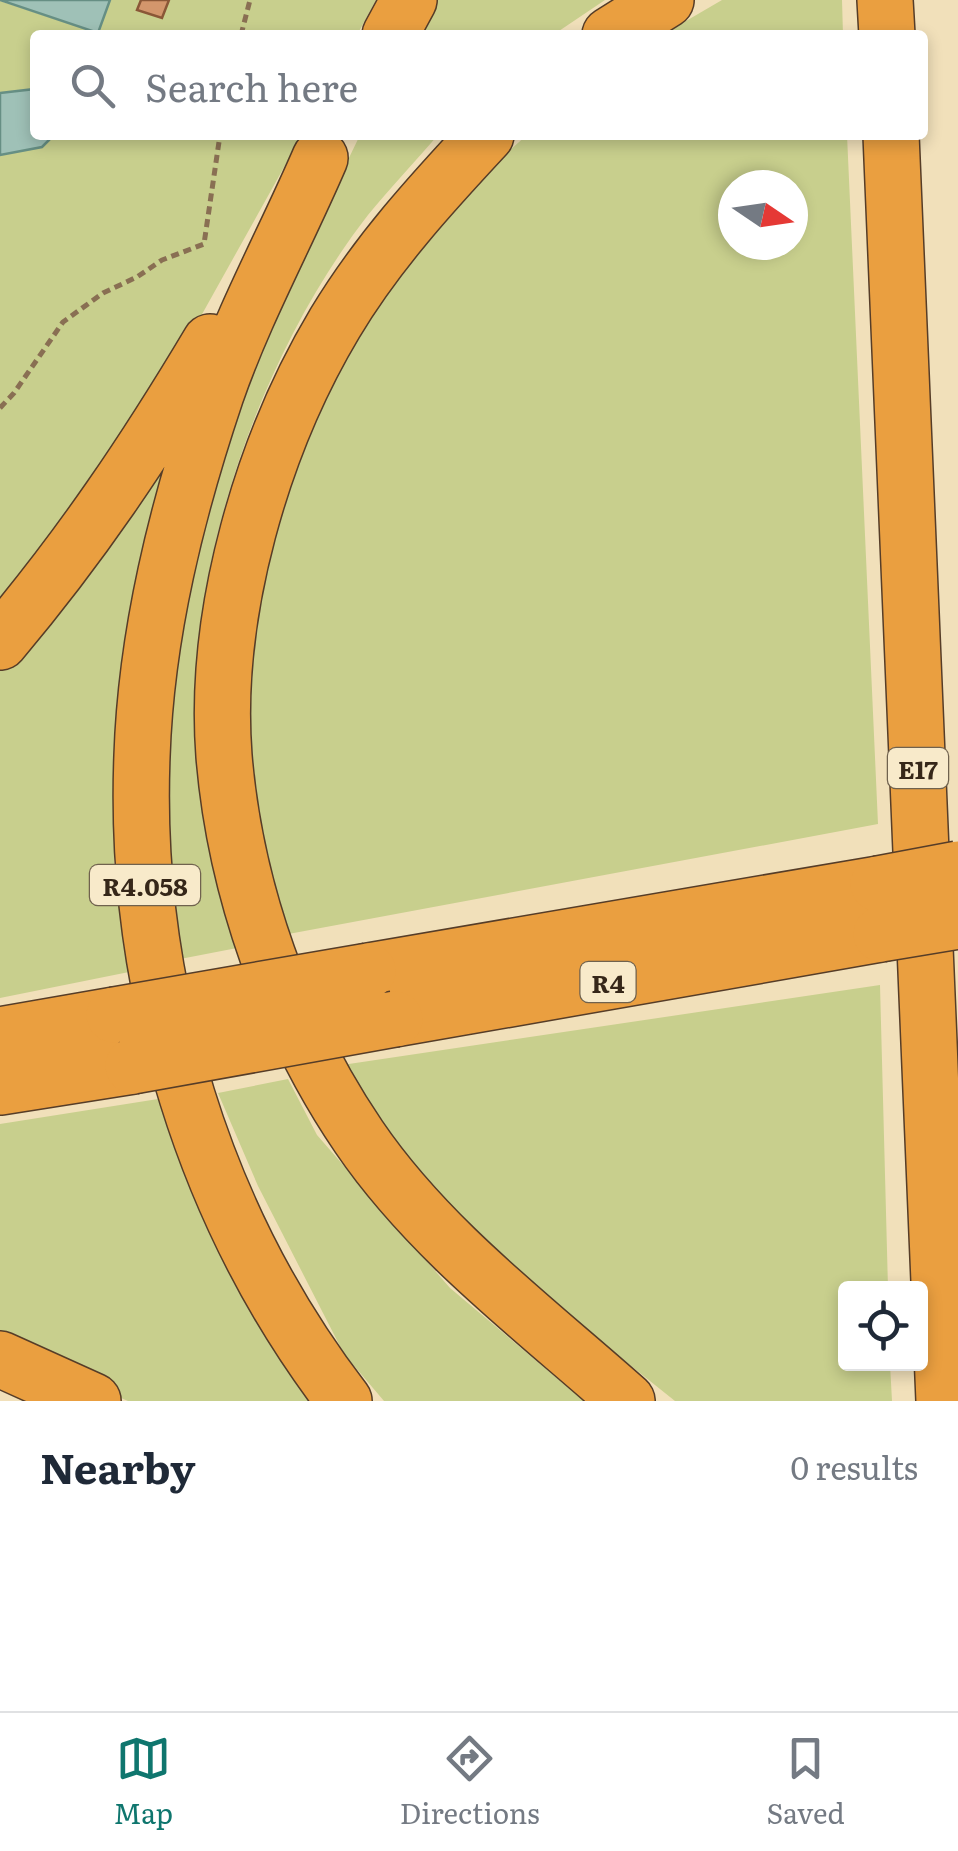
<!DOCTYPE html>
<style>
:root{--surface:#fff;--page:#f6f6f7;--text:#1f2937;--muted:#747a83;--line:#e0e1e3;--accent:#0f766e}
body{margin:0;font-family:Literata,serif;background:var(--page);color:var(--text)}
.controls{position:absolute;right:30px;bottom:30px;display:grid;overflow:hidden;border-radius:10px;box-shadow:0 5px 15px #0003}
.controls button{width:90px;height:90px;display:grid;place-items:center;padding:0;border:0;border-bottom:2px solid var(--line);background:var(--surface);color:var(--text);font:50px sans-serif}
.compass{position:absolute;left:718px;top:170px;width:90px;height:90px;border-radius:50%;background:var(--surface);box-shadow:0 5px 15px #0003;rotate:103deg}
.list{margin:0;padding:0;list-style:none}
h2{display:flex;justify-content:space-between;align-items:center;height:130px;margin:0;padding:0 40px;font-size:42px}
h2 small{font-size:32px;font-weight:400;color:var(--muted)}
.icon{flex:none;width:55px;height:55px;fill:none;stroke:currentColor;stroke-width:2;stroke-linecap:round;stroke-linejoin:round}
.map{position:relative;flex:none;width:958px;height:1401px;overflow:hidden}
.search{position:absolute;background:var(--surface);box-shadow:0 5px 15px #0003;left:30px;right:30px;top:30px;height:110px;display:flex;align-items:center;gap:25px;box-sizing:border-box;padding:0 35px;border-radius:10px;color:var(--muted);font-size:38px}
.sheet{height:310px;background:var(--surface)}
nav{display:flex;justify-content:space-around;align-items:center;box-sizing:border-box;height:140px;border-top:2px solid var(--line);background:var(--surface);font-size:28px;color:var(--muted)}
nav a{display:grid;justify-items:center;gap:5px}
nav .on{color:var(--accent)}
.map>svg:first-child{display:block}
.green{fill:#c8cf8d;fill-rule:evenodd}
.water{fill:#9fc1b7;stroke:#668f84;stroke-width:2.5}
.building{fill:#d3966c;stroke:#8a5737;stroke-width:2.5}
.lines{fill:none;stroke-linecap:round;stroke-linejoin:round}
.highway-casing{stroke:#563d28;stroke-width:58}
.path{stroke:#896f53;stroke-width:5;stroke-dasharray:8 5;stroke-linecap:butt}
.highway{stroke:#ea9f40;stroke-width:55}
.highway-bridge-casing{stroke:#563d28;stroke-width:58;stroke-linecap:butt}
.highway-bridge{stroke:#ea9f40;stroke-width:55}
.labels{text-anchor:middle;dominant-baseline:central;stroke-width:10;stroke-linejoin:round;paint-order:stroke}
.shield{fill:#f8eaca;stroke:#70624e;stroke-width:2.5}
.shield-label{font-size:25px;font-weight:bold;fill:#362719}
</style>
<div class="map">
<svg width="958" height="1401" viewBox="0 0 958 1401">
<rect width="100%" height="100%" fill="#f1e0ba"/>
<path class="green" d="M110 0H376L357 35H35V89L0 93V1L97 33Z
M432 0H605L553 35H413Z
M722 0H842L843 35H662Z
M54 135H302L172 368 55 534 0 602V155L42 147Z
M360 135H438C415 162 390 188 368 215 260 354 187 564 195 740 198 810 217 881 237 948L175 960 161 874 169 681 190 569 224 442 268 326Z
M527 135H847L878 824 283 935 250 805 245 661 277 497 350 341 406 260 503 156ZM733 185H793V245H733Z
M179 424 140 560 122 654 114 766V863L129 972 0 998V667Z
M880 985 888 1288H846V1364H890L892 1401H675L516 1274 419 1176 342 1065Z
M288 1079 317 1135 450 1288 584 1401H384L344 1354 258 1186 218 1093Z
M158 1099 204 1221 266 1335 314 1401H128L0 1346V1124Z"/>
<path class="water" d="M0 0H110L98 33Z
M35 89V135H54L42 147 0 155V93Z"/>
<path class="building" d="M141 0H169L162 18 137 10Z"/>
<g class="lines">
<defs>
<path id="highway" d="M885 0 887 35
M390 35 409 0
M610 35 666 0
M486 135C431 194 377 253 335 323 262 445 213 613 224 756 235 889 284 1027 359 1137 429 1240 535 1319 627 1401
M891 135 944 1401
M320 158C286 237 244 313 216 394 177 510 146 633 142 756 133 986 204 1219 344 1401
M0 642C81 546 145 451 210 342
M368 971 878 884
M395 1019 881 934
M0 1035 114 1015
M0 1087 133 1066
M0 1359 93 1401"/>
</defs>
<use href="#highway" class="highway-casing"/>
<path class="path" d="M241 35 250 0
M0 408 14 393 63 322 103 293 137 277 162 260 204 244 220 135"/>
<use href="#highway" class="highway"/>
<defs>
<path id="highway-bridge" d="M878 884 958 869
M881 934 958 921
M114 1015 368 971
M133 1066 395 1019"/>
</defs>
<use href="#highway-bridge" class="highway-bridge-casing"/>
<use href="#highway-bridge" class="highway-bridge"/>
</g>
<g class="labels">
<g class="shield">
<rect x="888" y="748" width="60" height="40" rx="8"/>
<rect x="90" y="865" width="110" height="40" rx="8"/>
<rect x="580.5" y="962" width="55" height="40" rx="8"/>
</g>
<g class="shield-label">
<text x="918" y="768">E17</text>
<text x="145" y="885">R4.058</text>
<text x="608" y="982">R4</text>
</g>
</g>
</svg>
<div class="controls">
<button><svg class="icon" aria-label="locate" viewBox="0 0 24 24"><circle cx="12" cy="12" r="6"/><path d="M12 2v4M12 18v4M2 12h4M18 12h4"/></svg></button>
</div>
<svg class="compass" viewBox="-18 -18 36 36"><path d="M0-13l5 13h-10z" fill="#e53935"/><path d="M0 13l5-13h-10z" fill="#747a83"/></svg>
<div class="search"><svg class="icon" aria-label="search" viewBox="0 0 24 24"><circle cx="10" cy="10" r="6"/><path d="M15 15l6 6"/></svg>Search here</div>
</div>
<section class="sheet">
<h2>Nearby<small>0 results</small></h2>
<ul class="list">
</ul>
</section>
<nav>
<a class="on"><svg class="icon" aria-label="map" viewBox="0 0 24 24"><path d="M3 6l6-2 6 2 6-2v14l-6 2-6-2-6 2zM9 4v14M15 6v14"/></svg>Map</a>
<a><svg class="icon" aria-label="directions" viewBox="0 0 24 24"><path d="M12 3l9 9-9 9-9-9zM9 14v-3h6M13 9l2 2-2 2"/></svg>Directions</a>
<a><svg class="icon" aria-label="saved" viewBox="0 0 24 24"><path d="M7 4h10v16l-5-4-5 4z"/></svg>Saved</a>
</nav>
